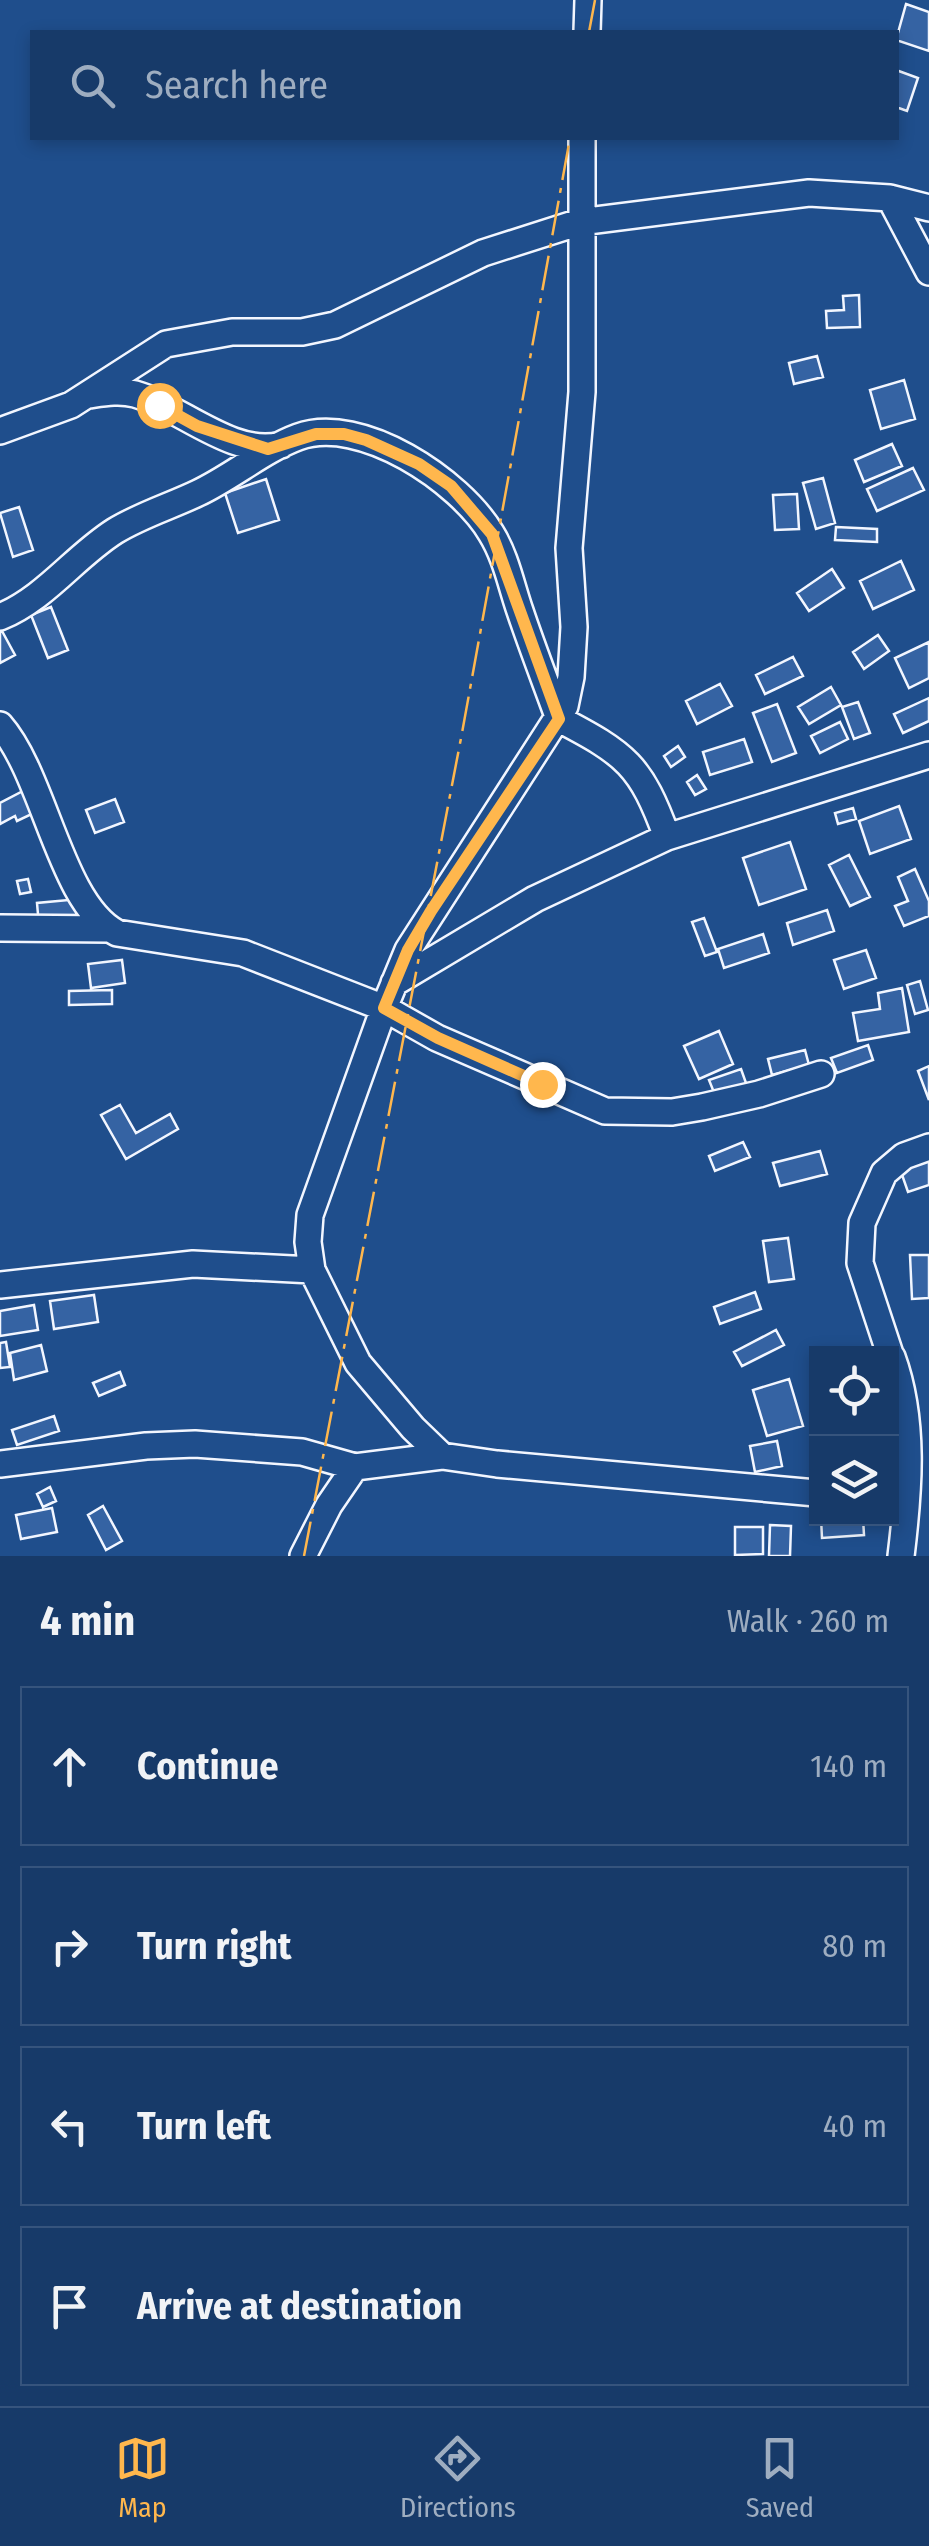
<!DOCTYPE html>
<meta charset="utf-8">
<style>
:root{--surface:#173a69;--page:#20416f;--text:#f1f3f6;--muted:#9eadc0;--line:#36547d;--accent:#ffb74d}
body{margin:0;font-family:"Fira Sans Condensed",sans-serif;background:var(--page);color:var(--text)}
.controls{position:absolute;right:30px;bottom:30px;display:grid;overflow:hidden;border-radius:0px;box-shadow:0 5px 15px #0003}
.controls button{width:90px;height:90px;display:grid;place-items:center;padding:0;border:0;border-bottom:2px solid var(--line);background:var(--surface);color:var(--text);font:50px sans-serif}
.stop{position:absolute;width:30px;height:30px;margin:-22px;border:8px solid #ffb74d;border-radius:50%;background:#fff}
.stop.end{background:#ffb74d;border-color:#fff;box-shadow:0 2px 10px #0008}
.list{margin:0;padding:0;list-style:none}
h2{display:flex;justify-content:space-between;align-items:center;height:130px;margin:0;padding:0 40px;font-size:42px}
h2 small{font-size:32px;font-weight:400;color:var(--muted)}
.list li{display:grid;grid-template-columns:65px 1fr auto;gap:30px;align-items:center;box-sizing:border-box;height:160px;margin:0 20px 20px;padding:0 20px;border:2px solid var(--line);border-radius:0px}
.list b{display:block;font-size:38px;white-space:nowrap}
.list em{font-size:32px;font-style:normal;color:var(--muted)}
.icon{flex:none;width:55px;height:55px;fill:none;stroke:currentColor;stroke-width:2;stroke-linecap:round;stroke-linejoin:round}
.map{position:relative;flex:none;width:929px;height:1556px;overflow:hidden}
.search{position:absolute;background:var(--surface);box-shadow:0 5px 15px #0003;left:30px;right:30px;top:30px;height:110px;display:flex;align-items:center;gap:25px;box-sizing:border-box;padding:0 35px;border-radius:0px;color:var(--muted);font-size:38px}
.sheet{height:850px;background:var(--surface)}
nav{display:flex;justify-content:space-around;align-items:center;box-sizing:border-box;height:140px;border-top:2px solid var(--line);background:var(--surface);font-size:28px;color:var(--muted)}
nav a{display:grid;justify-items:center;gap:5px}
nav .on{color:var(--accent)}
.map>svg:first-child{display:block}
.building{fill:#3563a3;stroke:#f2f6ff;stroke-width:2.5}
.lines{fill:none;stroke-linecap:round;stroke-linejoin:round}
.minor-casing{stroke:#f2f6ff;stroke-width:30}
.minor{stroke:#1f4e8c;stroke-width:25}
.power{stroke:#ffb74d;stroke-width:2.5;stroke-dasharray:35 8 5 8;stroke-linecap:butt}
.route{stroke:#ffb74d;stroke-width:12}
</style>
<div class="map">
<svg width="929" height="1556" viewBox="0 0 929 1556">
<rect width="100%" height="100%" fill="#1f4e8c"/>
<path class="building" d="M906 4 929 12V51L896 40Z
M896 70 918 78 907 111 896 107Z
M859 295 860 327 827 328 826 311 844 310 843 296Z
M817 356 823 377 794 384 789 363Z
M904 380 915 419 881 429 870 390Z
M892 444 902 466 864 482 855 460Z
M913 468 924 490 877 511 867 489Z
M823 478 835 523 816 529 803 483Z
M266 479 279 520 238 533 225 493Z
M797 494 799 529 775 530 773 495Z
M19 507 33 550 13 557 0 513Z
M836 527 877 529V542L835 540Z
M901 561 914 590 873 609 860 581Z
M832 569 844 588 809 611 797 593Z
M51 607 68 650 48 658 31 615Z
M2 631 15 655 0 663V632Z
M878 635 889 651 864 669 853 652Z
M929 642V678L909 688 895 658Z
M793 657 803 676 765 694 756 675Z
M720 684 732 706 697 724 686 701Z
M831 687 841 705 809 724 798 707Z
M929 698V721L903 733 894 714Z
M858 702 870 733 854 739 842 707Z
M777 704 796 753 772 762 753 713Z
M840 722 848 739 820 753 811 736Z
M744 739 752 762 710 775 703 752Z
M678 746 685 757 671 767 664 756Z
M697 775 706 789 695 795 687 782Z
M23 791 34 813 17 821 15 816 0 824V803Z
M115 799 124 822 95 833 86 810Z
M899 806 911 839 870 854 859 821Z
M853 808 856 819 838 824 835 813Z
M790 842 806 889 759 905 743 858Z
M849 855 870 897 850 906 829 865Z
M915 869 929 901V916L904 926 895 906 908 901 898 877Z
M28 879 31 892 20 894 17 881Z
M79 899 82 923 39 926 37 903Z
M827 910 834 931 793 945 787 923Z
M704 918 717 952 705 956 692 922Z
M763 934 769 953 724 968 718 949Z
M866 950 876 978 844 989 834 960Z
M122 960 125 983 91 988 88 964Z
M920 981 928 1010 915 1014 907 985Z
M902 988 909 1032 858 1041 853 1013 880 1009 878 993Z
M112 990V1004L69 1005V991Z
M719 1031 733 1064 699 1079 684 1046Z
M868 1045 873 1060 837 1073 831 1058Z
M805 1050 809 1065 772 1075 768 1059Z
M929 1066V1100L918 1071Z
M741 1069 746 1083 715 1095 709 1080Z
M120 1105 136 1133 170 1114 178 1129 126 1159 101 1115Z
M743 1142 750 1157 715 1171 709 1156Z
M820 1151 827 1174 780 1186 773 1163Z
M929 1159V1185L908 1192 900 1169Z
M788 1238 794 1279 769 1282 763 1241Z
M910 1255H929V1298L912 1299Z
M755 1292 761 1309 720 1324 714 1307Z
M94 1295 98 1322 54 1329 50 1301Z
M34 1305 38 1330 0 1336V1311Z
M776 1330 784 1345 742 1366 734 1352Z
M6 1342 10 1367 0 1368V1343Z
M41 1345 47 1371 14 1380 10 1353Z
M120 1372 125 1385 99 1396 93 1383Z
M789 1379 803 1426 767 1436 753 1390Z
M54 1416 59 1431 17 1445 12 1430Z
M777 1441 782 1466 755 1472 750 1446Z
M50 1487 56 1501 43 1507 37 1494Z
M103 1506 122 1541 106 1550 88 1515Z
M52 1508 57 1532 21 1539 16 1515Z
M821 1518H863L864 1535 822 1538Z
M770 1525 791 1526 790 1556H769Z
M735 1527H763V1554L735 1555Z"/>
<g class="lines">
<defs>
<path id="minor" d="M587 32 588 0
M890 198 929 272
M88 395C103 393 119 390 135 394 179 406 233 458 281 445
M0 431 71 405 166 344 232 332H302L335 325 483 253 580 222 809 193 890 198 929 208
M0 617C46 598 74 557 115 531 141 515 171 506 198 493 232 477 263 450 298 437 361 414 460 481 491 533 506 557 511 585 520 611 532 647 546 683 559 719 626 754 641 765 667 837
M0 725C45 776 60 903 117 933L243 953 384 1008 437 1038 605 1111 672 1112 702 1107 759 1094 821 1074
M0 928 109 929
M394 983 535 899 667 837 929 755
M0 1285 193 1264 312 1270
M890 1354 860 1263 862 1223 884 1173 904 1156 929 1147
M892 1357C915 1420 909 1491 901 1556
M442 1456 413 1428 358 1363 312 1270 308 1242 310 1215 384 1008 408 950 565 706 571 677 574 627 569 548 582 392V138
M0 1464 146 1446 195 1444 302 1452 355 1467 442 1456 497 1464 816 1493
M303 1556 329 1505 355 1467"/>
</defs>
<use href="#minor" class="minor-casing"/>
<use href="#minor" class="minor"/>
<path class="power" d="M589 32 595 0
M304 1556 462 733 570 138"/>
</g>
<g class="lines">
<path class="route" d="M159 405 197 426 268 449 316 434H344L366 440 419 464 451 486 492 534 559 719 431 911 408 950 384 1008 438 1038 542 1084"/>
</g>
</svg>
<div class="controls">
<button><svg class="icon" aria-label="locate" viewBox="0 0 24 24"><circle cx="12" cy="12" r="6"/><path d="M12 2v4M12 18v4M2 12h4M18 12h4"/></svg></button>
<button><svg class="icon" aria-label="layers" viewBox="0 0 24 24"><path d="M12 4l9 5-9 5-9-5zM3 14l9 5 9-5"/></svg></button>
</div>
<div class="stop" style="left:159px;top:405px"></div>
<div class="stop end" style="left:542px;top:1084px"></div>
<div class="search"><svg class="icon" aria-label="search" viewBox="0 0 24 24"><circle cx="10" cy="10" r="6"/><path d="M15 15l6 6"/></svg>Search here</div>
</div>
<section class="sheet">
<h2>4 min<small>Walk · 260 m</small></h2>
<ul class="list">
<li><svg class="icon" aria-label="ahead" viewBox="0 0 24 24"><path d="M12 20V5M6 11l6-6 6 6"/></svg><div><b>Continue</b></div><em>140 m</em></li>
<li><svg class="icon" aria-label="right" viewBox="0 0 24 24"><path d="M7 20v-9h11M14 6l5 5-5 5"/></svg><div><b>Turn right</b></div><em>80 m</em></li>
<li><svg class="icon" aria-label="left" viewBox="0 0 24 24"><path d="M17 20v-9H6M10 6l-5 5 5 5"/></svg><div><b>Turn left</b></div><em>40 m</em></li>
<li><svg class="icon" aria-label="arrive" viewBox="0 0 24 24"><path d="M6 21V4h12l-3 4 3 4H6"/></svg><div><b>Arrive at destination</b></div></li>
</ul>
</section>
<nav>
<a class="on"><svg class="icon" aria-label="map" viewBox="0 0 24 24"><path d="M3 6l6-2 6 2 6-2v14l-6 2-6-2-6 2zM9 4v14M15 6v14"/></svg>Map</a>
<a><svg class="icon" aria-label="directions" viewBox="0 0 24 24"><path d="M12 3l9 9-9 9-9-9zM9 14v-3h6M13 9l2 2-2 2"/></svg>Directions</a>
<a><svg class="icon" aria-label="saved" viewBox="0 0 24 24"><path d="M7 4h10v16l-5-4-5 4z"/></svg>Saved</a>
</nav>
